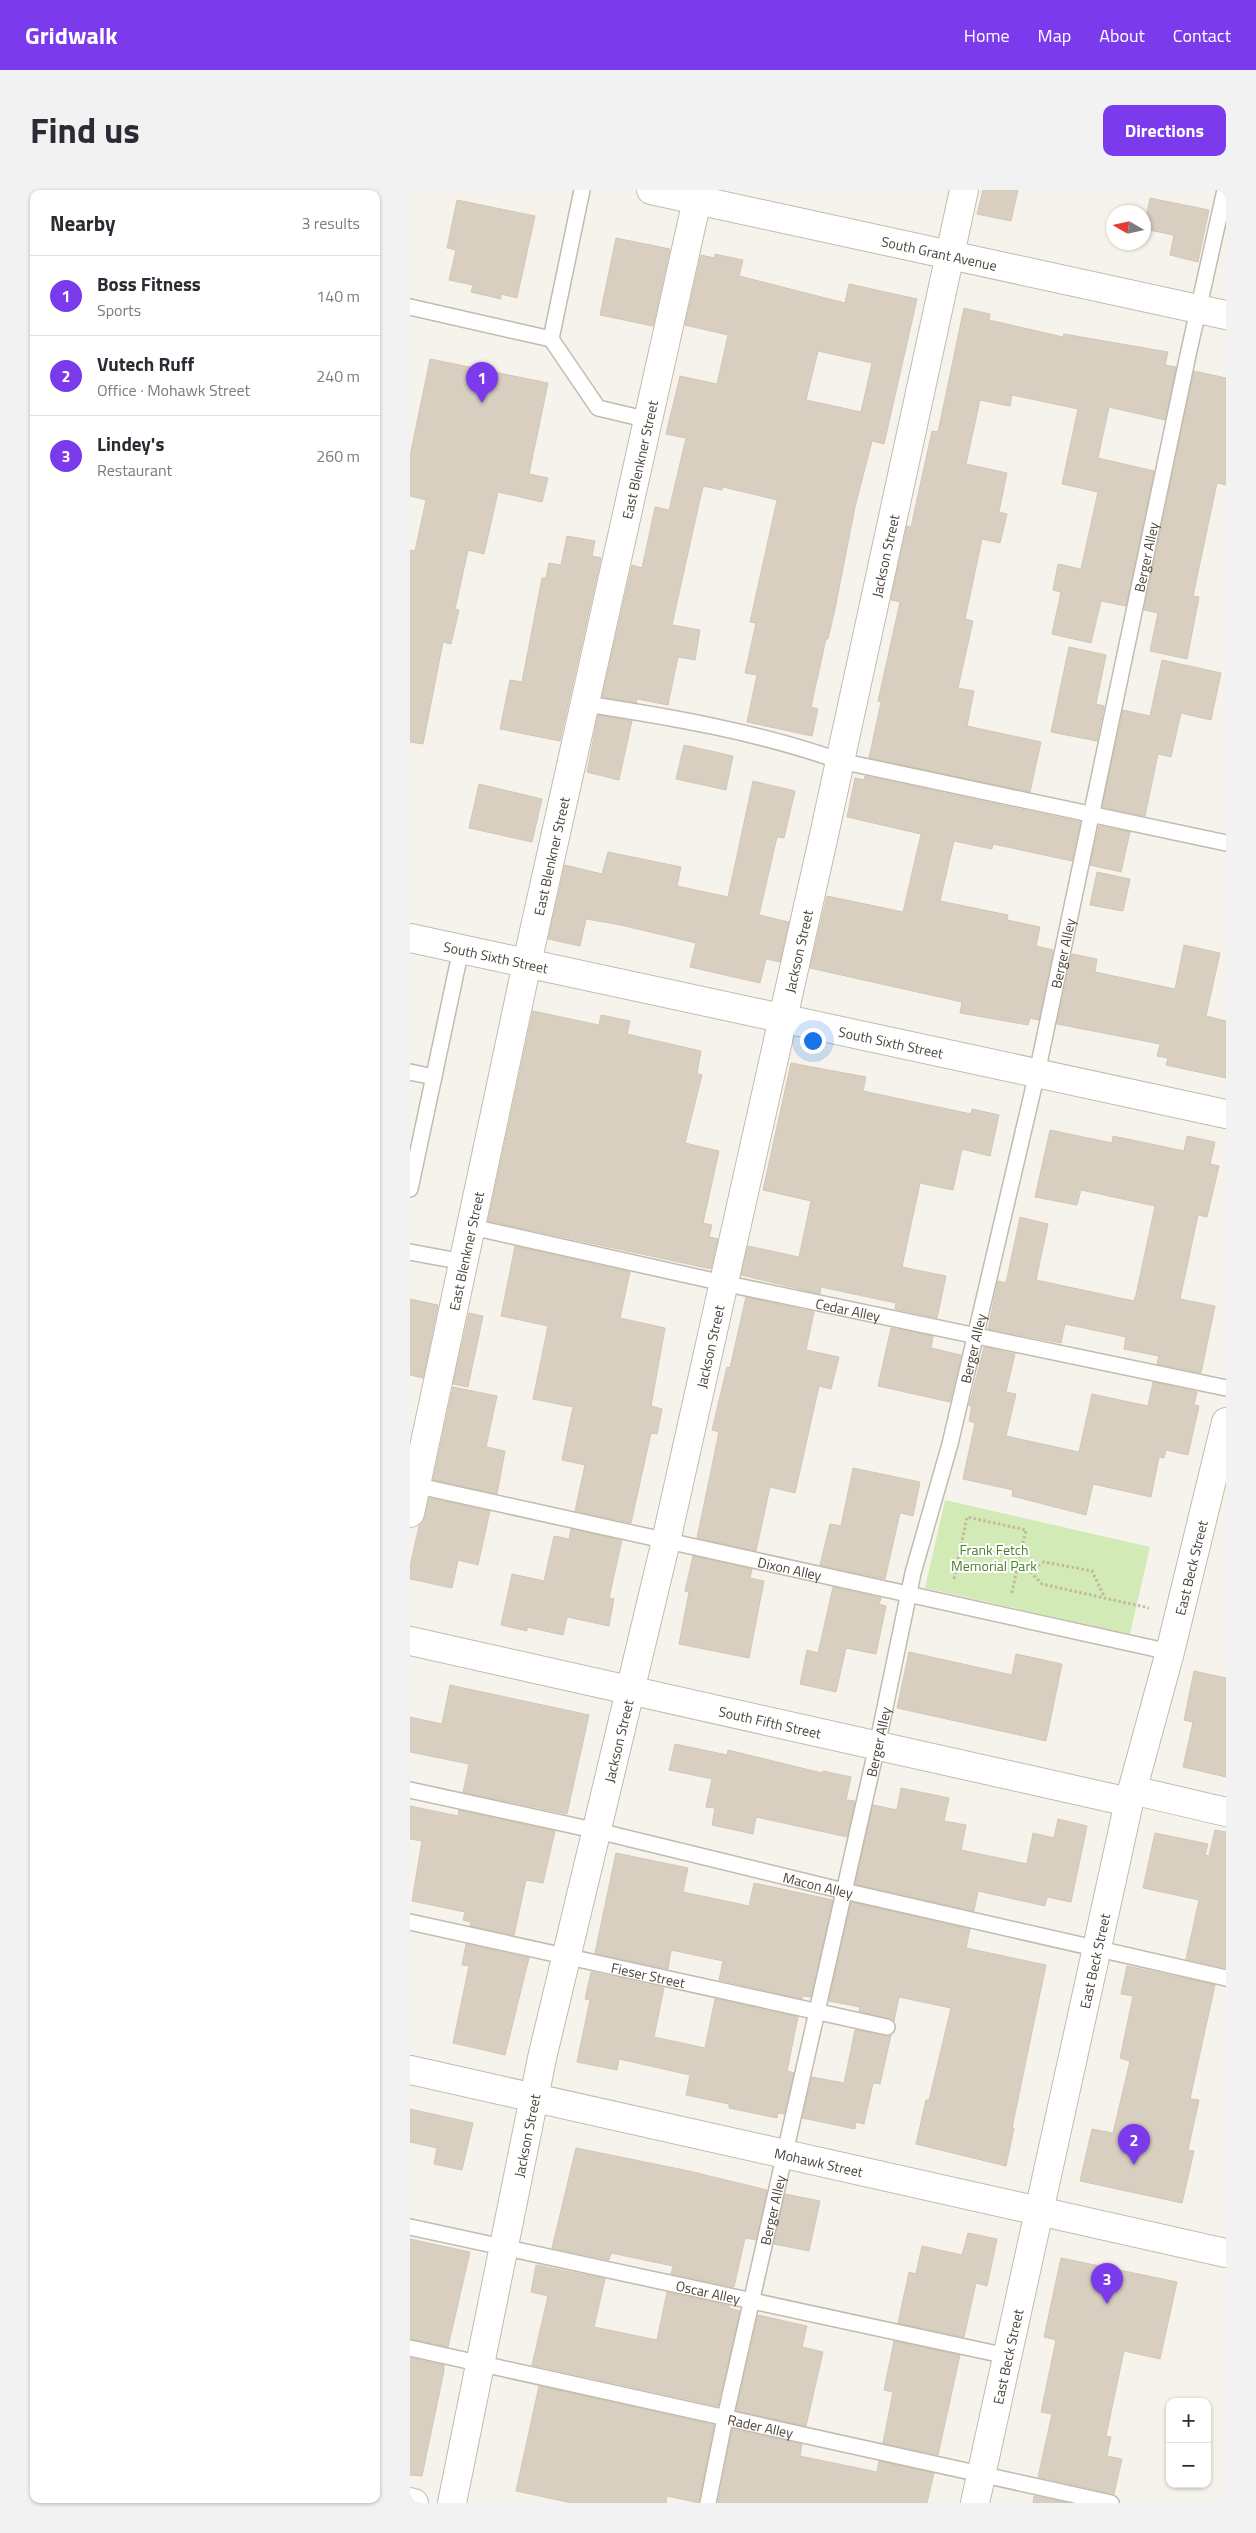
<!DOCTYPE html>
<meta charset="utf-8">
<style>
:root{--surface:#fff;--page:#f2f2f3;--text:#2b2b33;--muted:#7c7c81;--line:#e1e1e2;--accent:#7c3aed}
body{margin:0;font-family:"Titillium Web",sans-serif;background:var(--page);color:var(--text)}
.controls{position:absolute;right:15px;bottom:15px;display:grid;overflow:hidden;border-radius:10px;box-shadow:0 1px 4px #0004}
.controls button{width:45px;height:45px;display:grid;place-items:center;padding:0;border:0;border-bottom:1px solid var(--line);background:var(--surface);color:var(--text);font:25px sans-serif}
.compass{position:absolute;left:696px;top:15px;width:45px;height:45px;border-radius:50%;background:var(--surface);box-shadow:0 1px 4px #0004;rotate:279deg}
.you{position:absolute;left:402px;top:850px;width:18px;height:18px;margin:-12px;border:4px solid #fff;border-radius:50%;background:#1a73e8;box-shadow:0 0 0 8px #1a73e833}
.badge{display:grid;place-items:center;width:32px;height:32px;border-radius:50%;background:var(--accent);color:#fff;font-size:16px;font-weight:700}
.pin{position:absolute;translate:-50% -41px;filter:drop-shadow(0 1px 2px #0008)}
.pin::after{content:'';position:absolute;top:26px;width:18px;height:15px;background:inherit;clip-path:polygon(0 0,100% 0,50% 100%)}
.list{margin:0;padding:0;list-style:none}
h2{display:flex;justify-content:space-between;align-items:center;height:65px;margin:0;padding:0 20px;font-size:21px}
h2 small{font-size:16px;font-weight:400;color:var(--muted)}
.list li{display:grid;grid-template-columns:32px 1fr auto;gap:15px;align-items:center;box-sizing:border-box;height:80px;padding:0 20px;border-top:1px solid var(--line)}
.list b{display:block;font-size:19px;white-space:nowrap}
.list p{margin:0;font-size:16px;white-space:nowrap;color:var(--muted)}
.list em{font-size:16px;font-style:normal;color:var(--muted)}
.map{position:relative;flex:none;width:816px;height:2313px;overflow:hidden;border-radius:10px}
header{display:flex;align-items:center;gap:30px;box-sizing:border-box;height:70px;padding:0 25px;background:var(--accent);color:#fff}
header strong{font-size:24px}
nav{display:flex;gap:28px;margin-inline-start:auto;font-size:18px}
.intro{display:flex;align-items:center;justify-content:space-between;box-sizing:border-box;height:120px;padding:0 30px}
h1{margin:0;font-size:35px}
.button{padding:12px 22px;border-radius:10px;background:var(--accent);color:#fff;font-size:18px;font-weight:700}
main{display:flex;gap:30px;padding:0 30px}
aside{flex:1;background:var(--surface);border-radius:10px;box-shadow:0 1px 4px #0004}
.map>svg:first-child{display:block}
.green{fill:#d2eab5}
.building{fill:#d8cfc1;stroke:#d3c7b4;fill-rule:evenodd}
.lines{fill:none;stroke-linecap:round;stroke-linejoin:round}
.lane-casing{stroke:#c2bbae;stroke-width:18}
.street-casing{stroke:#c2bbae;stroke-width:30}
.path{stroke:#c4b79f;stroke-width:3;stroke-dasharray:2.5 2.5;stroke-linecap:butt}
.lane{stroke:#fff;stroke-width:15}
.street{stroke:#fff;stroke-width:28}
.labels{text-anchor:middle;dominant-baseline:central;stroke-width:4;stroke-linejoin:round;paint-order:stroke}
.street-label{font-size:14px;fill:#4b4439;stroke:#fff}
.park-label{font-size:14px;fill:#4a7f2a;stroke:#fff}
</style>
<header>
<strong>Gridwalk</strong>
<nav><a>Home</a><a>Map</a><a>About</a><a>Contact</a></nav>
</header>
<div class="intro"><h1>Find us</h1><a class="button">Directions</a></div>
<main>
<aside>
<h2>Nearby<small>3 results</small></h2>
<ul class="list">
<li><span class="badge">1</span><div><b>Boss Fitness</b><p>Sports</p></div><em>140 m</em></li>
<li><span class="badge">2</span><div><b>Vutech Ruff</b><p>Office · Mohawk Street</p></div><em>240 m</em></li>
<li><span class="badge">3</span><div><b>Lindey's</b><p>Restaurant</p></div><em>260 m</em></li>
</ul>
</aside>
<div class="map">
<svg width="816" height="2313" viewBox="0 0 816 2313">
<rect width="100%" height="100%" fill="#f6f3ec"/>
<path class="green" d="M535 1310 740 1357 720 1444 515 1398Z"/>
<path class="building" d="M573 0H608L601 31 567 24Z
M740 8 799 20 788 72 760 65 764 45 734 39Z
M47 10 125 26 107 108 91 104V109L61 102 63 95 39 90 46 60 37 58Z
M206 48 260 59 243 136 190 125Z
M305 64 333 70 329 86 435 113 439 94 507 109 474 254 462 251 445 317 425 419 418 449H416L401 517 408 519 402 546 337 532 347 485 335 483 346 433 340 432 367 310 313 297 312 300 293 296 262 435 290 440 285 470 268 467 258 515 227 509 226 513 192 507 222 375 232 378 245 317 259 320 276 248 256 244 270 186 307 194 318 145 275 135 291 65 304 68ZM408 161 462 173 451 222 396 210Z
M554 118 580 124 579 130 653 147 654 144 758 162 755 175 766 177 755 230 699 217 688 268 744 281 716 416 691 411 681 453 642 444 651 402 643 400 648 374 671 379 688 302 652 294 668 219 602 205 600 216 570 210 556 274 597 283 589 322 597 324 590 353 572 349 555 429 563 431 548 498 564 501 557 536 631 552 620 602 459 568 471 512 468 511 490 412 481 410 482 404 497 336 501 337 522 241 528 242Z
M20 169 138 193 119 284 138 288 132 312 88 302 74 364 58 360 45 419 49 420 41 454 33 452 13 554 0 552V360L5 361 16 310 0 306V266Z
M784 181 816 188V295L807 293 783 406 789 407 777 469 740 461 748 423 734 420Z
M157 346 185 351 182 366 191 368 150 551 90 539 100 490 112 492 132 388H136L139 373 151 375Z
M659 457 696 465 686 514 694 516 687 551 641 542Z
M752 470 811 483 801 530 771 523 761 567 748 564 735 626 692 617 713 520 740 526Z
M188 525 222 531 209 590 177 582Z
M274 555 323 566 316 600 266 589Z
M455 586 670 632 662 671 583 654 582 659 544 651 530 711 598 725 597 730 630 737 626 756 643 760 629 830 620 828 618 835 550 823 552 812 400 778 417 706 493 722 511 644 437 627 445 588 454 590Z
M343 591 385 601 374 648 367 647 349 725 379 732 370 772 356 769 350 793 280 777 286 753 211 735 176 729 170 756 138 749 155 675 192 684 198 662 271 677 267 696 318 707Z
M69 594 132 609 122 652 59 638Z
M689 636 720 642 711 682 680 675Z
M687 682 720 689 713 721 680 715Z
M774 755 810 763 796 826 816 831V888L756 875 758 868 747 866 750 854 647 834 662 764 687 769 685 782 765 799Z
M123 821 189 835 191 825 220 831 217 844 291 861 287 883 292 885 275 953 309 961 293 1033 302 1035 299 1047 308 1049 301 1079 78 1031Z
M381 873 456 887 453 901 561 924 562 919 589 925 580 966 552 959 543 1000 510 993 492 1077 536 1086 527 1128 485 1119 486 1113 411 1097 410 1104 331 1085 338 1056 389 1067 401 1011 353 1000Z
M640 940 702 953 703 946 774 961 777 946 805 952 800 974 809 976 797 1027 788 1025 770 1109 805 1116 791 1183 747 1174 749 1166 714 1159 716 1147 655 1134 651 1153 578 1139 588 1091 596 1093 610 1027 638 1034 626 1090 724 1111 726 1105 745 1016 671 1000 667 1015 625 1007Z
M105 1056 220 1082 210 1128 255 1138 241 1216 252 1219 247 1244 241 1243 221 1333 165 1321 175 1275 152 1270 163 1217 123 1209 138 1136 91 1126Z
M336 1107 404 1122 396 1160 429 1167 421 1199 409 1196 385 1303 360 1297 346 1361 287 1348 309 1242 302 1240 317 1177 320 1178Z
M0 1109 28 1115 13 1188 0 1185Z
M59 1123 73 1126 58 1197 43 1194Z
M481 1138 523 1146 521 1158 551 1165 540 1212 468 1196Z
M574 1157 605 1164 596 1202 606 1204 596 1246 669 1262 682 1204 738 1216 743 1192 787 1202 784 1215 789 1216 778 1265 756 1260 754 1268 749 1267 741 1307 683 1294 676 1325 602 1306 603 1300 553 1289 565 1233 559 1231 562 1216H559Z
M43 1197 87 1206 76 1257 95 1261 87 1304 23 1290Z
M443 1278 510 1292 503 1326 490 1323 475 1389 410 1375 420 1334 431 1336Z
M19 1308 80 1321 68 1375 48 1370 42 1398 0 1389V1376L9 1336 15 1327Z
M161 1339 212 1350 199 1408 204 1409 199 1436 157 1427 153 1445 117 1437V1441L91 1435 102 1384 134 1391 144 1346 159 1349Z
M283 1366 342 1379 340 1388 354 1391 339 1468 269 1454 279 1402 275 1401Z
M423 1397 471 1408 469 1414 476 1416 466 1464 436 1458 426 1502 390 1494 397 1460 408 1463Z
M499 1462 602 1485 606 1464 652 1474 636 1551 487 1518Z
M784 1481 816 1488V1587L773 1577 783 1532 774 1530Z
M40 1495 179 1525 157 1624 53 1602 59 1574 0 1562V1527L32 1534Z
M265 1554 317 1565 318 1560 412 1583 413 1581 441 1587 436 1610 445 1611 437 1647 346 1627 343 1644 302 1635 305 1618 296 1617 302 1589 259 1580Z
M491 1598 539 1608 534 1631 556 1635 551 1660 617 1674 623 1643 644 1648 648 1629 677 1636 661 1712 637 1707 635 1716 568 1701 564 1721 445 1694 463 1615 487 1620Z
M0 1616 48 1626 49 1620 145 1641 133 1693 116 1690 104 1745 60 1736 61 1732 53 1730 55 1722 2 1711 12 1651 0 1649Z
M805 1640 816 1642V1778L776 1769 789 1710 733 1698 745 1643 798 1654 795 1665 799 1666Z
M206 1663 278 1678 273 1702 339 1716 344 1693 423 1710 401 1807 393 1806 392 1809 309 1790 313 1771 261 1760 258 1779 185 1763Z
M441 1712 560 1739 556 1758 636 1775 602 1938H604L596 1976 506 1954 516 1910H519L541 1818 489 1807 484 1831 449 1821 450 1817 419 1811Z
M56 1754 119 1768 95 1865 43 1853 59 1776 52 1775Z
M717 1776 805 1795 780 1909 789 1910 778 1960 784 1961 772 2013 670 1991 682 1939 703 1943 720 1871 710 1868 723 1806 711 1804Z
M181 1782 254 1798 244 1847 295 1858 305 1809 388 1827 377 1881 384 1883 374 1924 368 1923 367 1928 319 1918V1914L276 1905 280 1885 209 1869 207 1880 167 1872 180 1810 175 1809Z
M445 1840 481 1845 470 1894 463 1893 454 1934 446 1932 445 1939 392 1928 402 1887 434 1893Z
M0 1919 63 1933 52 1980 24 1974 27 1958 0 1952Z
M166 1958 279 1981 357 2000 346 2050 335 2048 324 2097 261 2084 263 2076 201 2063 199 2070 142 2058Z
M375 2004 410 2011 399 2061 364 2054Z
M558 2043 587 2049 577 2096 566 2093 554 2147 488 2133 499 2082 506 2084 512 2056 552 2065Z
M0 2049 60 2062 38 2157 0 2149Z
M651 2068 767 2092 750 2169 714 2161 696 2246 701 2247 697 2266 712 2269 704 2304 628 2287 642 2224 631 2222 646 2150 634 2147Z
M126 2075 195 2089 184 2137 247 2150 257 2102 320 2116 319 2118 330 2121 308 2216 122 2175 138 2106 121 2102Z
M348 2125 397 2136 392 2157 413 2162 396 2236 326 2221Z
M484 2151 550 2165 528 2265 473 2253 483 2202 474 2200Z
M0 2168 34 2175V2181L12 2286 0 2285Z
M129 2196 304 2235 289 2313 257 2306 256 2313H162L106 2301Z
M322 2239 392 2254 390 2266 467 2282 469 2271 524 2283 517 2313H308Z
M624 2306 658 2313H623Z"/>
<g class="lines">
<defs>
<g id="lane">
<path d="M0 117 141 149 188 218 239 230"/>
<path d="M141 149 172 0"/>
<path d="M176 514C261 527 348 542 430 571L816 653"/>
<path d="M0 882 24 887"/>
<path d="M0 999 51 759"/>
<path id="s1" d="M62 1037 313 1093 816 1198"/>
<path d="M0 1062 54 1072"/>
<path id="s2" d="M0 1294 760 1462"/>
<path id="s3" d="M0 1600 188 1641 434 1701 816 1788"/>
<path id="s4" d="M0 1732 477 1837"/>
<path id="s5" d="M0 2037 597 2166"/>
<path id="s6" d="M0 2158 701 2313"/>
<path id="s7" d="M298 2313 315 2228 467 1556 503 1383 540 1254 627 883 778 165 815 0"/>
</g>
<g id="street">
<path id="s8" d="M241 0 816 125"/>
<path id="s9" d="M0 748 816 924"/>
<path id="s10" d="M0 1323 117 773 287 10"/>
<path id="s11" d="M0 1451 719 1612"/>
<path d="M722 1600 816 1622"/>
<path id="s12" d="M0 1880 816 2063"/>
<path d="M0 2312 4 2313"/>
<path id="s13" d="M42 2313 132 1868 256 1351 414 645 554 0"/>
<path id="s14" d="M565 2313 719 1612 760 1462 816 1232"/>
</g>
</defs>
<use href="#lane" class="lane-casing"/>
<use href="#street" class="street-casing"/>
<path class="path" d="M619 1380 634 1372 682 1381 695 1408
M544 1389 557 1327 616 1340 607 1378
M602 1403 607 1378 619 1380 632 1394 739 1418"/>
<use href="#lane" class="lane"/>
<use href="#street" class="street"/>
</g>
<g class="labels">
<g class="street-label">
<text stroke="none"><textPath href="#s8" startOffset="295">South Grant Avenue</textPath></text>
<text stroke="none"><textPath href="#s10" startOffset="1078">East Blenkner Street</textPath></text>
<text stroke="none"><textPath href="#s13" startOffset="1995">Jackson Street</textPath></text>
<text stroke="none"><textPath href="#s7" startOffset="1995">Berger Alley</textPath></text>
<text stroke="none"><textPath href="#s10" startOffset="672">East Blenkner Street</textPath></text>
<text stroke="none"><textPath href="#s13" startOffset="1590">Jackson Street</textPath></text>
<text stroke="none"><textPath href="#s7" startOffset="1590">Berger Alley</textPath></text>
<text stroke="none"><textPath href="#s9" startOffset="88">South Sixth Street</textPath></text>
<text stroke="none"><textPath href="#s9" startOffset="492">South Sixth Street</textPath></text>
<text stroke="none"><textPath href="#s10" startOffset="268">East Blenkner Street</textPath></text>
<text stroke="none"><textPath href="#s1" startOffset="385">Cedar Alley</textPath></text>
<text stroke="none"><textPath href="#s13" startOffset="1185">Jackson Street</textPath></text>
<text stroke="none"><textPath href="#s7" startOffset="1185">Berger Alley</textPath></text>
<text stroke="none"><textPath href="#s2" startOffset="389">Dixon Alley</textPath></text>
<text stroke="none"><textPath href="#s14" startOffset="960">East Beck Street</textPath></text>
<text stroke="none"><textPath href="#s11" startOffset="369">South Fifth Street</textPath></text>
<text stroke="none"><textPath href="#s7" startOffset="780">Berger Alley</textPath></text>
<text stroke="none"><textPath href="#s13" startOffset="780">Jackson Street</textPath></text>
<text stroke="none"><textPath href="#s3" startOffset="419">Macon Alley</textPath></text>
<text stroke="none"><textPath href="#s14" startOffset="555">East Beck Street</textPath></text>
<text stroke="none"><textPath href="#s4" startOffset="244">Fieser Street</textPath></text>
<text stroke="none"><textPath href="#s13" startOffset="375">Jackson Street</textPath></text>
<text stroke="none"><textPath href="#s12" startOffset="419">Mohawk Street</textPath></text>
<text stroke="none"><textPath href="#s7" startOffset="300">Berger Alley</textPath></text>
<text stroke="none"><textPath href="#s5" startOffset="305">Oscar Alley</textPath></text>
<text stroke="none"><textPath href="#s14" startOffset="150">East Beck Street</textPath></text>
<text stroke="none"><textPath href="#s6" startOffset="359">Rader Alley</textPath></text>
</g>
<g class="park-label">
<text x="584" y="1359">Frank Fetch<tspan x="584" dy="16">Memorial Park</tspan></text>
</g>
</g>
</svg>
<div class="controls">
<button>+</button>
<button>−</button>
</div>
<svg class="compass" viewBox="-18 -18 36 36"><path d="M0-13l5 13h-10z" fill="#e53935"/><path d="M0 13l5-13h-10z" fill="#7c7c81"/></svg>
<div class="you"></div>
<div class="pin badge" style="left:72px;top:213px">1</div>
<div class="pin badge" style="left:724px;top:1975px">2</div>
<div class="pin badge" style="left:697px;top:2114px">3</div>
</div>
</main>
